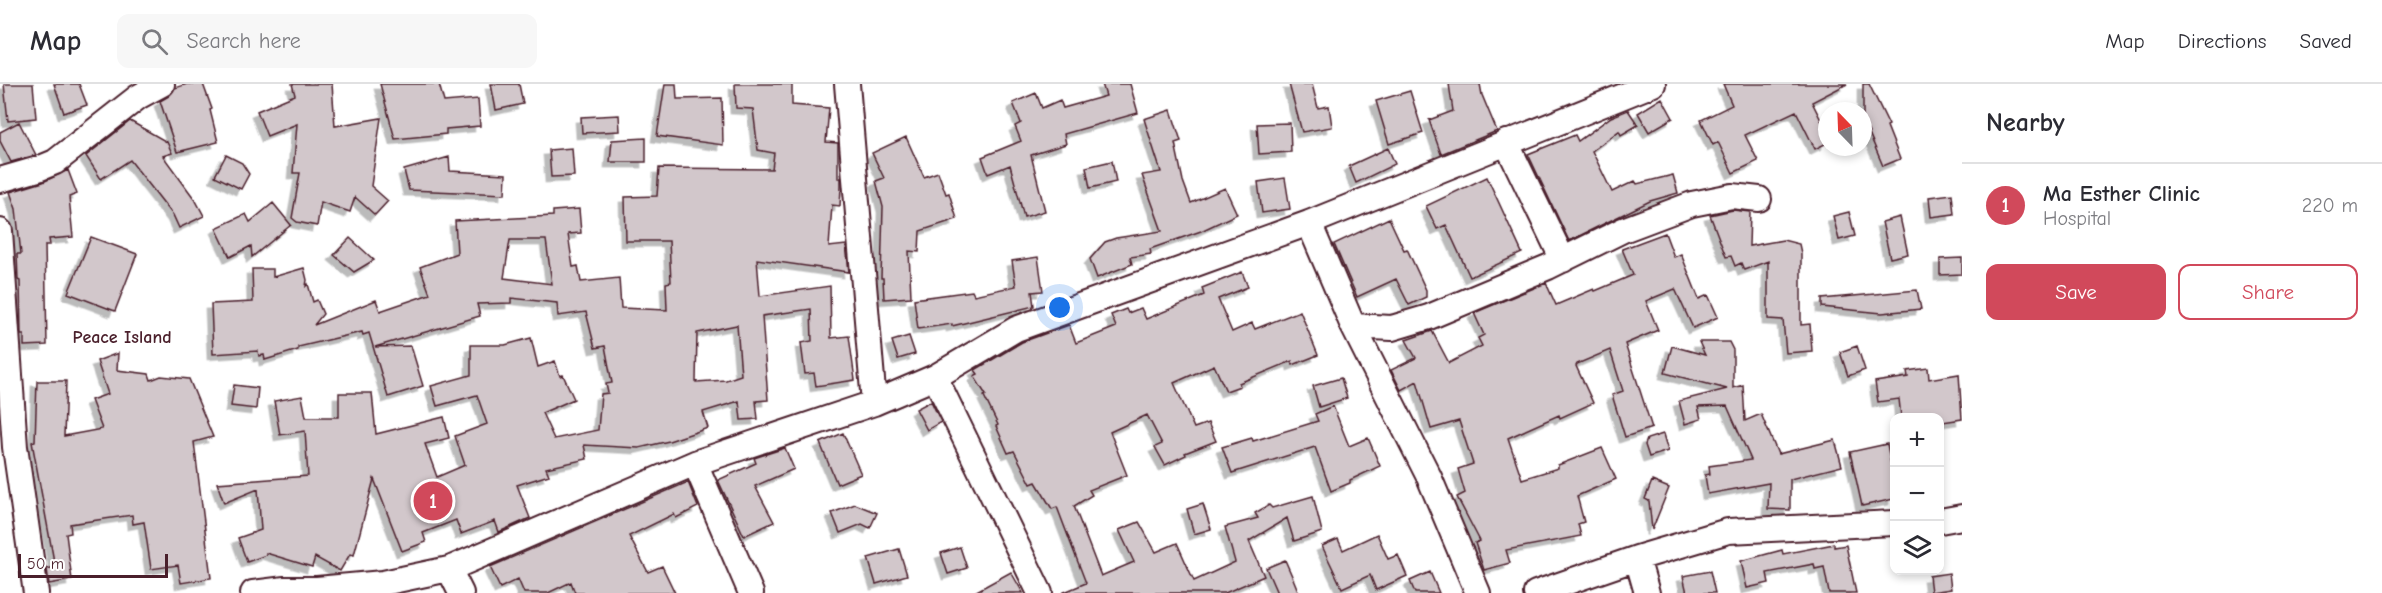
<!DOCTYPE html>
<meta charset="utf-8">
<style>
:root{--surface:#fff;--page:#f7f7f7;--text:#2b2b33;--muted:#7c7c81;--line:#e1e1e2;--accent:#d1495b}
body{margin:0;font-family:"Comic Neue",sans-serif;background:var(--page);color:var(--text)}
.controls{position:absolute;right:18px;bottom:18px;display:grid;overflow:hidden;border-radius:12px;box-shadow:0 3px 9px #0003}
.controls button{width:54px;height:54px;display:grid;place-items:center;padding:0;border:0;border-bottom:2px solid var(--line);background:var(--surface);color:var(--text);font:30px sans-serif}
.compass{position:absolute;left:1818px;top:18px;width:54px;height:54px;border-radius:50%;background:var(--surface);box-shadow:0 3px 9px #0003;rotate:337deg}
.scale{position:absolute;left:18px;bottom:15px;width:150px;box-sizing:border-box;padding-left:6px;border:3px solid #4a1f2b;border-top:0;font-size:16px;line-height:21px;white-space:nowrap;color:#4a1f2b;-webkit-text-stroke:4px #fff;paint-order:stroke}
.you{position:absolute;left:1060px;top:224px;width:21px;height:21px;margin:-15px;border:4px solid #fff;border-radius:50%;background:#1a73e8;box-shadow:0 0 0 9px #1a73e833}
.badge{display:grid;place-items:center;width:39px;height:39px;border-radius:50%;background:var(--accent);color:#fff;font-size:20px;font-weight:700}
.pin{position:absolute;translate:-50% -50%;border:3px solid #fff;box-shadow:0 2px 6px #0006}
.list{margin:0;padding:0;list-style:none}
h2{display:flex;justify-content:space-between;align-items:center;height:78px;margin:0;padding:0 24px;font-size:26px}
h2 small{font-size:20px;font-weight:400;color:var(--muted)}
.list li{display:grid;grid-template-columns:39px 1fr auto;gap:18px;align-items:center;box-sizing:border-box;height:84px;padding:0 24px;border-top:2px solid var(--line)}
.list b{display:block;font-size:22px;white-space:nowrap}
.list p{margin:0;font-size:20px;white-space:nowrap;color:var(--muted)}
.list em{font-size:20px;font-style:normal;color:var(--muted)}
.actions{display:flex;gap:12px;padding:18px 24px}
.actions a{flex:1;padding:14px 0;border:2px solid var(--accent);border-radius:12px;text-align:center;font-size:21px;color:var(--accent)}
.actions .main{background:var(--accent);color:#fff}
.icon{flex:none;width:33px;height:33px;fill:none;stroke:currentColor;stroke-width:2;stroke-linecap:round;stroke-linejoin:round}
.map{position:relative;flex:none;width:1962px;height:509px;overflow:hidden}
header{display:flex;align-items:center;gap:36px;box-sizing:border-box;height:84px;padding:0 30px;background:var(--surface);border-bottom:2px solid var(--line)}
header strong{font-size:28px}
nav{display:flex;gap:33px;margin-inline-start:auto;font-size:21px}
.search{width:420px;height:54px;background:var(--page);display:flex;align-items:center;gap:15px;box-sizing:border-box;padding:0 21px;border-radius:12px;color:var(--muted);font-size:22px}
main{display:flex}
aside{flex:1;background:var(--surface)}
.map>svg:first-child{display:block}
.building{fill:#d2c7cb;stroke:#4a1f2b;stroke-width:1.5;fill-rule:evenodd;filter:url(#shadow)}
.lines{fill:none;stroke-linecap:round;stroke-linejoin:round}
.street-casing{stroke:#4a1f2b;stroke-width:28}
.street{stroke:#fff;stroke-width:24}
.labels{text-anchor:middle;dominant-baseline:central;stroke-width:4.5;stroke-linejoin:round;paint-order:stroke}
.neighbourhood-label{font-size:18px;font-weight:bold;fill:#4a1f2b;stroke:#fff}
</style>
<header>
<strong>Map</strong>
<div class="search"><svg class="icon" aria-label="search" viewBox="0 0 24 24"><circle cx="10" cy="10" r="6"/><path d="M15 15l6 6"/></svg>Search here</div>
<nav><a>Map</a><a>Directions</a><a>Saved</a></nav>
</header>
<main>
<div class="map">
<svg width="1962" height="509" viewBox="0 0 1962 509">
<defs>
<filter id="shadow"><feDropShadow dx="-5.5" dy="5.5" stdDeviation="0" flood-color="#0004"/></filter>
</defs>
<rect width="100%" height="100%" fill="#fff"/>
<filter id="ink" filterUnits="userSpaceOnUse"><feTurbulence type="fractalNoise" baseFrequency=".0167" numOctaves="2"/><feDisplacementMap in="SourceGraphic" scale="12" xChannelSelector="R" yChannelSelector="G"/><feConvolveMatrix kernelMatrix="1 2 1 2 8 2 1 2 1" color-interpolation-filters="sRGB"/></filter>
<g filter="url(#ink)">
<path class="building" d="M4 0H33L36 34 8 37Z
M54 0H79L87 21 64 29Z
M187 0H203L212 25 210 26 218 58 177 68 160 17 169 12 175 4Z
M292 0H332L335 42 381 34 371 102 388 117 375 131 355 113 350 128 321 118 317 142 297 138 292 134 300 89H293L297 40 267 52 257 27 295 11Z
M380 0H439L444 18 478 15 480 42 446 45V50L395 55Z
M491 0H519L523 20 496 26Z
M665 0H676L677 15 722 14 723 61 657 52Z
M735 0H792V21L829 24 826 58 838 59V94H841V103L840 122 832 121 829 163 846 161 849 188 757 175 760 212 830 202 831 254 849 252 855 296 816 302 814 289 805 290 801 259 812 257 811 225 762 232 768 316 756 317 758 335 741 336 739 317 703 328 708 344 669 357 639 364 584 361 587 375 546 384 549 391 517 401 530 434 499 448 495 437 461 450 456 436 423 449 426 458 402 467 374 395 354 471 350 470 340 487 315 473 312 483 266 469V471L247 478 238 454 261 446 258 405 224 419 217 399 308 392 305 347 280 351 274 317 302 312 306 333H339V309H372L376 350 444 333 449 354 425 360 437 393 465 381 455 352 487 340 477 311 437 322 431 302 471 291V261H505L531 254 538 283 555 277 560 292 563 291 574 315 542 329 554 355 598 346 601 310 608 309 606 300 612 299 605 262 595 264 586 228 558 232 557 219 511 214V219L477 220 480 232 375 263 411 262 423 302 388 313 369 249 363 251 362 248 298 263V266L265 276 264 271 259 272 258 267 213 270 211 220 253 218 252 185H273V193L304 184 307 196 306 202 308 200 313 218 317 216 323 230 314 241 376 216 380 227 430 210 420 183 457 169 455 137 553 132V127L579 125 581 149 568 150 573 183 578 182 581 198 619 194 621 224 667 226 666 199 671 198 669 157H626L625 113 657 112 659 84 772 85 774 69 758 66 753 25 736 24ZM510 156H546L552 200 504 194ZM737 241 741 291 726 296 696 298 697 249Z
M1102 0H1130L1138 29 1064 50 1066 60 1031 71 1045 127 1024 133 1010 81 988 90 982 73 1021 57 1015 42 1021 39 1013 19 1036 9 1042 24 1060 16 1063 24 1106 12Z
M1289 0H1312L1318 24 1329 22 1332 43 1302 48Z
M1449 0H1480L1482 11 1497 47 1441 70 1429 36 1453 27Z
M1723 0H1847L1812 18 1827 48V59L1815 65 1796 27 1745 51 1758 77 1733 89 1718 58 1713 61 1701 36 1732 21Z
M1863 0H1869L1889 41 1887 42 1900 75 1883 82 1863 35Z
M1410 7 1423 49 1389 60 1376 17Z
M1662 14 1673 34 1649 48 1638 29Z
M1171 26 1181 57 1175 59 1183 97 1191 119 1225 104 1237 130 1201 147 1150 165 1151 170 1130 173 1132 180 1097 194 1090 175 1105 158 1116 154 1162 147 1142 91 1161 88 1144 35Z
M1628 26 1638 41 1621 51 1619 47 1592 67 1612 108 1635 97 1637 100 1673 91 1678 109 1650 117 1569 157 1528 70 1575 51 1578 57 1611 33Z
M619 31 620 47 582 49 581 33Z
M130 37 167 58 172 69 163 72 196 117 204 132 179 144 173 131 130 76 101 95 86 72Z
M19 38 36 71 11 78 0 57V48Z
M1290 39 1291 68 1259 70 1257 40Z
M906 53 924 93 938 88 946 110 949 109 957 135 920 147 919 168 909 167 911 213 884 215 883 194H881L883 123 876 97 884 94 872 69Z
M646 54V78H610L612 56Z
M572 64 574 92 551 93 549 66Z
M1388 64 1395 80 1356 99 1349 82Z
M226 71 242 79 249 90 241 105 215 92Z
M449 73 450 87 506 90 505 110 409 106 404 86Z
M1112 77 1116 98 1090 104 1086 83Z
M68 86 77 110 69 113 73 153 49 155 50 161H45L47 261 24 262V251H21L20 197 18 196 17 170H21L16 125 10 108 43 98Z
M1487 93 1522 169 1470 193 1446 141 1437 145 1426 122Z
M1285 94 1290 125 1262 129 1258 98Z
M1952 110 1954 130 1931 133 1929 113Z
M273 119 291 141 252 173 251 162 230 173 216 144 246 130 250 138Z
M1733 126 1750 128 1749 162 1783 156 1799 160 1801 169V241L1810 240 1812 267 1786 269 1783 236 1768 235V177L1744 186 1741 179 1735 182 1731 172 1726 173 1710 131Z
M1849 128 1855 152 1839 156 1833 132Z
M1900 133 1908 170 1890 174 1882 138Z
M1389 134 1404 166 1407 165 1426 206V213L1409 221 1396 195 1357 213 1334 160Z
M1665 149 1674 173 1681 170 1699 215 1708 211 1718 233 1693 244 1675 205 1646 217 1658 246 1625 260 1652 344 1625 353 1612 311 1623 307 1610 266 1577 280 1576 282 1593 319 1560 334 1559 331 1508 354 1522 395 1558 384V381L1602 364 1616 395 1577 412 1584 438 1578 440 1581 452 1506 466 1510 479 1484 486 1475 459 1480 457 1457 413 1465 409 1458 385 1473 380 1459 337 1431 345 1417 297 1401 306 1391 286 1416 274 1406 256 1432 247 1449 279 1482 262 1478 254 1484 251 1474 229 1546 199 1556 221 1594 205 1595 207 1633 191 1622 165Z
M91 153 137 170 115 227 68 209Z
M350 154 374 176 354 188 334 171Z
M1038 173 1043 207 1032 208 1034 222 952 242V240L918 245 914 215 972 207 974 211 1016 202 1012 177Z
M1962 174V190L1940 191V175Z
M1242 188 1248 203 1218 215 1232 248 1252 239 1255 245 1300 227 1318 271 1293 281 1292 277 1239 299 1240 302 1226 307 1214 281 1174 299 1194 344 1208 339 1216 357 1185 369 1186 371 1165 381 1155 363 1162 360 1147 331 1110 348 1127 391 1089 406 1092 411 1074 422 1101 492 1134 478 1119 446 1139 438 1156 468 1177 459 1194 497 1235 478 1225 443 1258 434 1255 429 1269 421 1272 424 1313 412 1322 448 1294 457 1287 434 1249 457 1264 492 1225 509H1062L1086 499 1071 460 1057 423 1052 425 1036 398 1031 400 1014 367 1008 369 996 342 998 341 984 312 986 311 974 292 978 290 975 286 1022 258 1069 241 1076 259 1116 243 1111 231 1126 225 1128 229 1141 224 1146 235 1204 211 1202 204Z
M1917 206 1921 225 1882 229 1822 223V215Z
M909 252 915 270 898 275 892 257Z
M1699 258H1729L1733 266V304L1743 301 1745 337 1761 330 1778 370 1835 356 1842 382 1790 395V426L1768 425 1769 399 1708 410 1705 391 1710 390 1709 382 1751 376 1727 322 1698 323 1701 335 1685 340 1679 317 1727 305 1665 289 1672 262 1705 271Z
M1857 262 1865 286 1848 292 1840 268Z
M118 269 117 286 149 290 151 296 161 292 189 295 213 353 194 358 211 494 181 499 178 481 151 485 144 438 133 440 132 431 70 440 71 449 66 450 72 496 49 500 47 485 55 483 32 358 35 357 37 297H66L64 352 102 345 91 316 108 310 97 277Z
M1928 284 1929 295 1959 290 1962 335 1943 338 1942 333H1901L1899 315 1878 318 1875 298 1908 293 1907 287Z
M1341 294 1347 314 1319 323 1313 302Z
M234 301 258 304 256 325 231 322Z
M931 317 941 338 927 346 916 325Z
M1333 322 1349 362 1368 354 1380 382 1350 396V399L1331 407 1315 363 1232 389 1222 363 1252 354 1253 357 1318 337 1315 330Z
M843 349 861 390 837 400 820 359Z
M1663 350 1668 367 1649 373 1645 361 1647 355Z
M1887 360 1894 396V415L1862 422 1850 368Z
M785 364 794 385 755 402 774 438 744 452 718 396 756 379 754 374Z
M1652 397 1669 404 1652 446 1649 417 1645 415Z
M688 398 698 423 676 434 674 430 629 452 648 488 662 482 675 509H575L571 498 548 509H524L518 495 500 504 490 483Z
M855 420 877 429 870 444 862 440 840 449 832 429Z
M1203 420 1211 445 1194 450 1187 425Z
M1377 450 1388 475 1398 471 1407 492 1376 506 1370 491 1342 504 1322 462 1338 455 1343 466Z
M1834 460V463L1846 461 1856 509H1829L1824 483 1815 485 1814 480 1767 489 1769 499 1747 504 1741 477 1782 466 1783 470Z
M960 463 967 484 948 490 941 469Z
M899 465 907 491 876 500 868 474Z
M1285 476 1292 492 1299 509H1277L1266 484Z
M1710 487 1715 509H1687L1683 492Z
M1011 488 1023 509H973Z
M1430 488 1439 509H1415L1410 497Z
M1949 489 1951 505 1931 508 1929 492Z"/>
<g class="lines">
<defs>
<path id="street" d="M847 0 874 319
M1506 58 1563 176
M0 96 38 85 55 78 138 13 162 0
M1309 139 1353 242 1429 393 1478 509
M0 147 15 363 36 509
M1353 242 1392 244 1429 233 1548 183 1623 146 1692 120 1732 112 1759 115
M935 293 1040 509
M695 379 751 509
M1940 437 1962 433
M1637 474 1647 509
M449 485 461 509
M253 509 285 505H317L383 499 449 485 695 379 874 319 935 293 1016 245 1309 139 1653 0
M1536 509 1637 474 1728 447 1894 439"/>
</defs>
<use href="#street" class="street-casing"/>
<use href="#street" class="street"/>
</g>
</g>
<g class="labels">
<g class="neighbourhood-label">
<text x="122" y="253">Peace Island</text>
</g>
</g>
</svg>
<div class="controls">
<button>+</button>
<button>−</button>
<button><svg class="icon" aria-label="layers" viewBox="0 0 24 24"><path d="M12 4l9 5-9 5-9-5zM3 14l9 5 9-5"/></svg></button>
</div>
<svg class="compass" viewBox="-18 -18 36 36"><path d="M0-13l5 13h-10z" fill="#e53935"/><path d="M0 13l5-13h-10z" fill="#7c7c81"/></svg>
<div class="scale">50 m</div>
<div class="you"></div>
<div class="pin badge" style="left:433px;top:417px">1</div>
</div>
<aside>
<h2>Nearby<small></small></h2>
<ul class="list">
<li><span class="badge">1</span><div><b>Ma Esther Clinic</b><p>Hospital</p></div><em>220 m</em></li>
</ul>
<div class="actions"><a class="main">Save</a><a>Share</a></div>
</aside>
</main>
